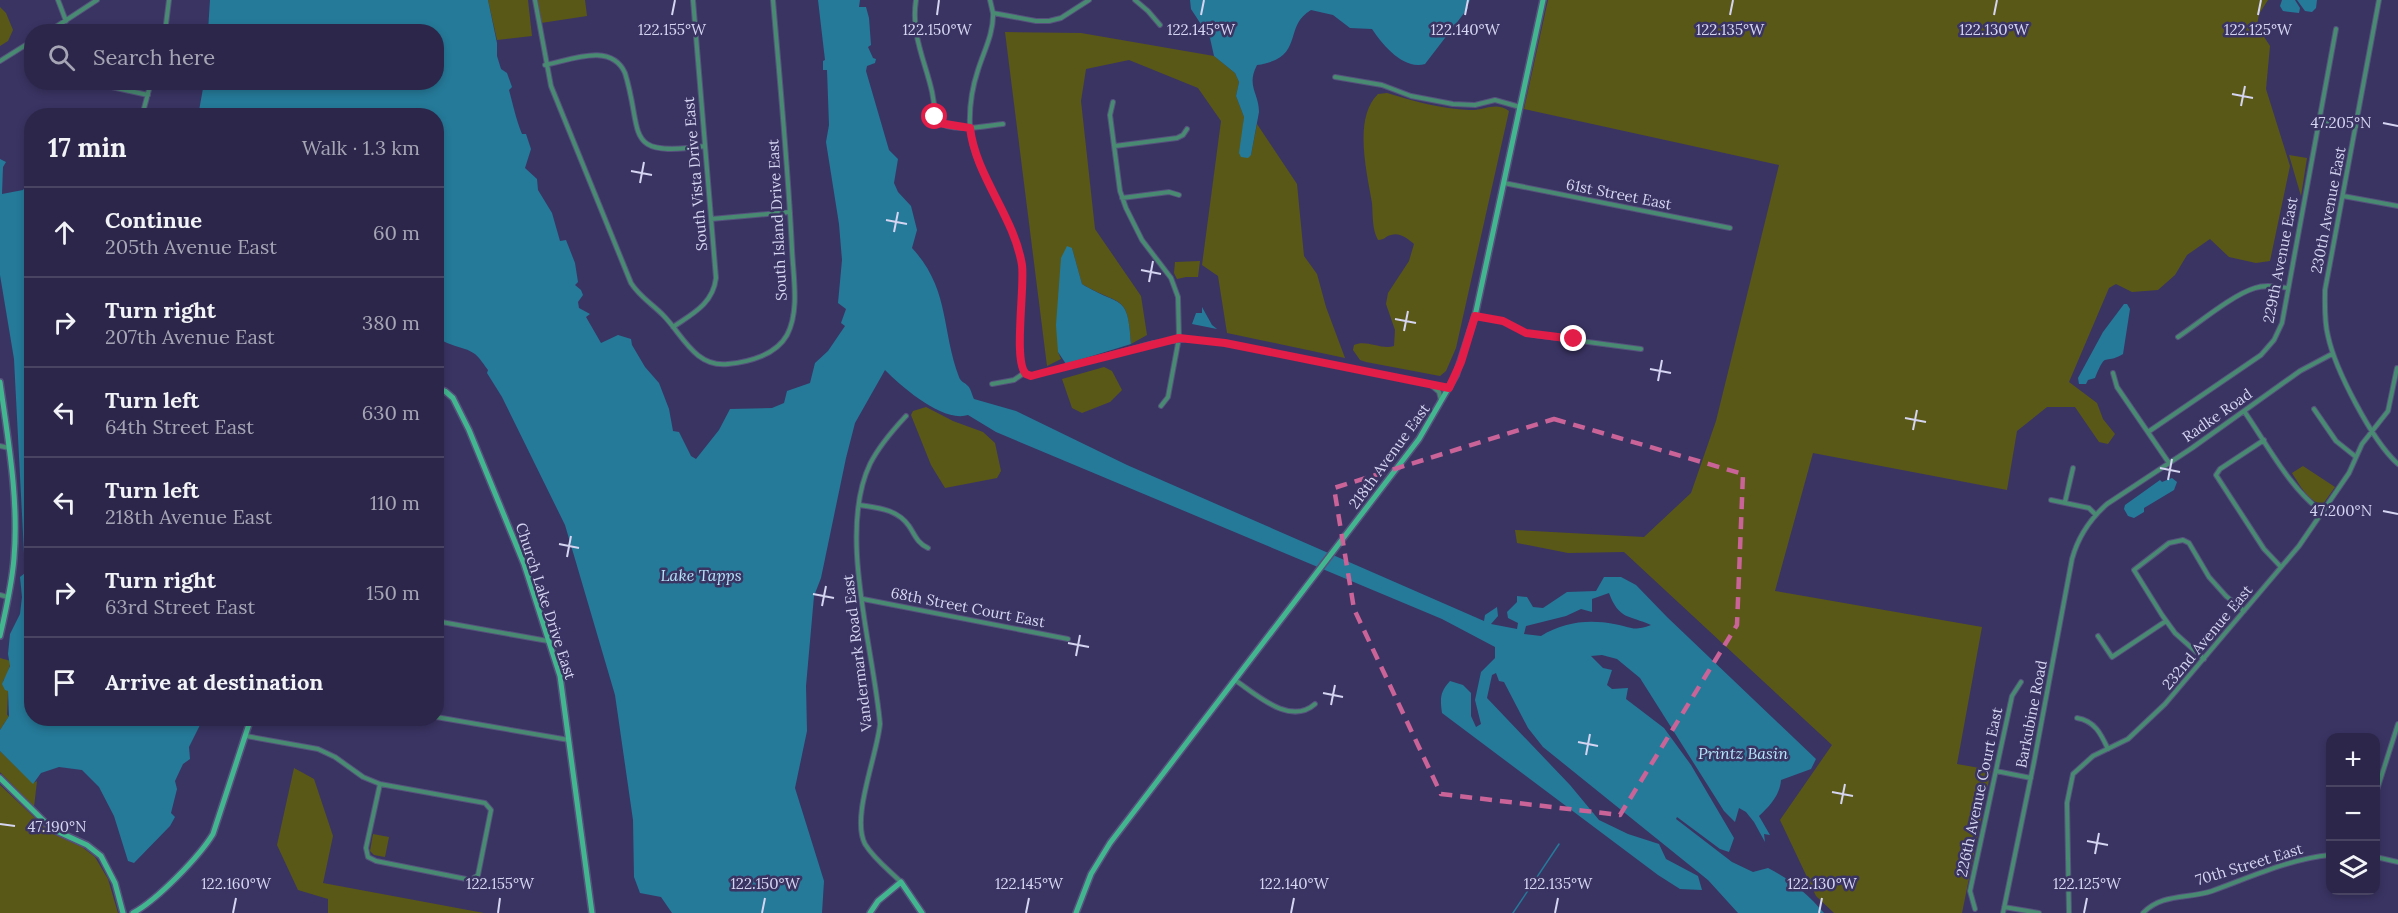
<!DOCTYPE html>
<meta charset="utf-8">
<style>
:root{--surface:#2c274a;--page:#383354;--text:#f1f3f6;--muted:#a6a5b5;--line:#484462}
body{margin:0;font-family:Lora,serif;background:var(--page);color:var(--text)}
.controls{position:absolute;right:18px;bottom:18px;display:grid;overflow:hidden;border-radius:12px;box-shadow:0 3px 9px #0003}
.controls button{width:54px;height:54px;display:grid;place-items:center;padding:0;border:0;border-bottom:2px solid var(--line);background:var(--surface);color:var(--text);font:30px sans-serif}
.stop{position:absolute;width:18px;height:18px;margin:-14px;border:4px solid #e11d48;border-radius:50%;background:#fff}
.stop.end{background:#e11d48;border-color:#fff;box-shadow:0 2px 6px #0008}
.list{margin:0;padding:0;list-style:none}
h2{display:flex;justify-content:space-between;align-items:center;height:78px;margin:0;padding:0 24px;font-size:26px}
h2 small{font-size:20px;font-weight:400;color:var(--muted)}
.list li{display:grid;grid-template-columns:39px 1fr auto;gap:18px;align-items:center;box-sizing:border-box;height:90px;padding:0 24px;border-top:2px solid var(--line)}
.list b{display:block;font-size:22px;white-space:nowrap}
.list p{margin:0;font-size:20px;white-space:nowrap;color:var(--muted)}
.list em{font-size:20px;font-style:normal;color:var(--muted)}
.icon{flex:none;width:33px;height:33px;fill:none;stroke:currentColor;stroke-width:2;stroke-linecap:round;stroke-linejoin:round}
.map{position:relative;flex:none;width:2398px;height:913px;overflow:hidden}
.search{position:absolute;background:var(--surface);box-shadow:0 3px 9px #0003;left:24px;top:24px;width:420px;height:66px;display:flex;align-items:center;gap:15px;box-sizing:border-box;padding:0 21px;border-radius:24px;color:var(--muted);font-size:22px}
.panel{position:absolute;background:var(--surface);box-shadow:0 3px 9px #0003;left:24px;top:108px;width:420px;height:618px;border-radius:24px}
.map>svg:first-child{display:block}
.green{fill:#5a5816}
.water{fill:#257a99;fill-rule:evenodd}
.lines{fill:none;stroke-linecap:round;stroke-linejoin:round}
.stream{stroke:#257a99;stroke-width:1.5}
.street-casing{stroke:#56517d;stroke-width:6}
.secondary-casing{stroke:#56517d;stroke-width:8}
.street{stroke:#488a72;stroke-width:4}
.secondary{stroke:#42b68f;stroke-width:5}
.route{stroke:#e11d48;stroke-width:8}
.marked{fill:none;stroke:#ca6397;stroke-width:4.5;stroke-dasharray:12 8;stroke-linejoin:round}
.ticks{fill:none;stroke:#d5d4f1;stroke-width:2}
.labels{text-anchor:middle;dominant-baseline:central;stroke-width:5;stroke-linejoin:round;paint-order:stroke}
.street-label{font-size:15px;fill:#d5d4f1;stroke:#3a3463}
.water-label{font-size:16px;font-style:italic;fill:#b5e5fa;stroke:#3a3463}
.ticks-label{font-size:15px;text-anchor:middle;fill:#d5d4f1;stroke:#3a3463;stroke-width:5;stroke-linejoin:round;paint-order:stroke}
</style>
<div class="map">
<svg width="2398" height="913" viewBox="0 0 2398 913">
<rect width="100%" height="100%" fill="#3a3463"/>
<path class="green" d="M488 0H528L532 36 497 40Z
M537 0H585L587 16 541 23Z
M1548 0H2268L2259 14 2257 26 2270 46 2266 89 2290 166 2270 261 2256 263 2229 257 2210 239 2187 255 2175 275 2158 290 2132 292 2116 284 2109 288 2069 382 2097 403 2103 419 2115 434 2108 444 2099 442 2075 407H2047L2017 431 2007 490 1813 453 1775 591 1982 627 1957 764 1991 770 1962 913H1834L1816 896 1780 820 1832 745 1624 552 1568 553 1517 543 1515 530 1644 537 1691 493 1716 421 1779 165 1524 109Z
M0 7 6 13 13 30 8 41 0 46Z
M1005 32 1081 33 1214 56 1235 73 1239 82 1236 96 1244 117 1241 157 1251 155 1257 124 1297 184 1304 256 1317 274 1326 307 1345 358 1227 333 1218 276 1202 265 1221 121 1198 88 1129 60 1086 69 1081 101 1095 229 1141 296 1147 335 1131 344C1128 292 1121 307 1082 284L1072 248 1058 352 1061 359 1047 366Z
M1387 93C1414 101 1441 109 1469 110 1485 111 1495 101 1509 111L1456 348 1446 371 1440 376 1366 362 1360 360 1353 350 1354 345C1366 339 1381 350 1394 346L1395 330 1386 304 1388 293 1409 261 1414 244C1408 239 1400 232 1391 235 1385 236 1385 240 1378 240 1372 229 1373 216 1372 203 1367 173 1353 118 1378 94Z
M2289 155 2307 158 2301 196Z
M1200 261 1198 277H1186L1177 279 1174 273 1175 262Z
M1104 367 1112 371 1122 390 1110 402 1082 413 1072 408 1062 379Z
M926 407 953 421 983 432 995 443 1001 471 997 478 945 488 931 465 911 415 913 411Z
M2303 466 2335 487 2323 504C2309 503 2299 484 2292 473Z
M0 658 11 661 7 675 3 681 8 690 7 715 9 716 0 730Z
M0 751 33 783 37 781 34 807 0 772Z
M294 768 314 779 333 836 323 883 484 913H328V899L298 890 277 845Z
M0 785 51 833 82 847 95 857 108 879 118 913H0Z
M373 834 389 837 385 857 374 855 370 851Z"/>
<path class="water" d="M210 0H488L497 43V56L501 69 507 73 512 87 509 90C513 105 516 119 522 134H526L531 149 525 168 537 179 538 190 552 213 560 241 566 240 575 263 578 282 575 285 581 290 583 295 578 302 579 308 590 314 586 317 601 343 618 335 631 339 632 345 645 367 659 383 669 409 673 431 679 432 691 456 696 459 719 430 730 409 772 408 784 403 787 391 810 383 815 363 828 351 845 326 841 323 846 309 838 303 842 260 839 224 826 142 829 125 827 70H823V61L825 60 818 0H860L859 7H866L869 18 871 45 868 47 873 58 876 59 875 63 867 66 866 71 889 150 898 159 894 183 898 192 911 206 917 230 912 248C950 289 941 329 959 377 961 382 964 382 968 386 971 389 972 395 974 399L1016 411 1127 465 1484 621 1485 615 1497 607 1498 616 1491 624 1517 629 1518 623 1508 618 1507 612 1517 602V596L1527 597 1533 607 1543 608 1567 592 1596 591 1604 577H1621L1636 585 1667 617 1816 759 1811 769 1781 780C1780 795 1770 806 1759 816L1770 835 1764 834 1765 842 1754 822 1746 812 1739 808 1735 822 1724 811 1640 678 1617 659 1602 655 1591 656 1603 668 1612 670 1607 685 1612 689 1628 688 1626 699 1664 728 1691 765 1734 838 1729 852 1720 849 1677 817 1676 819 1732 862 1753 872 1768 868C1790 879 1808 894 1824 913H1738L1708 880 1543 747 1528 728 1504 682 1499 681 1496 673 1492 675 1487 698 1570 785 1599 820 1628 834 1659 844 1666 859 1698 876 1702 890 1680 889 1658 875 1442 713C1440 698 1440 692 1450 681L1463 685 1471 693V716L1476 727 1481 724 1475 700 1481 672 1495 658V647L1442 619 996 432 968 415C943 423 902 387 885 370L855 423 846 458 821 578 814 596 806 686 807 731 795 788 824 881 822 913H672L661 897 640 893 634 877 633 820 615 695 565 525 502 397 487 373 488 370C484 365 480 358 475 354 465 347 454 347 443 341L442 337 437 336 436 116H198L204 83 436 82V32L208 31ZM1609 593C1619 620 1629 615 1651 625 1632 632 1632 627 1614 624 1589 619 1563 622 1541 636L1524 634 1526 626 1566 616 1581 609 1592 612V599Z
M1190 0H1470L1467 6 1468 8 1425 64C1403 70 1383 45 1372 29L1350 28 1333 15 1311 10C1282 27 1306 58 1257 65 1246 86 1259 93 1259 112L1251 155 1248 158 1241 157 1239 153 1244 117 1236 96 1239 82 1235 73 1214 56 1210 38 1191 9Z
M2282 0H2295L2300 8 2299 13 2283 11 2280 6Z
M2297 0H2317L2316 8 2312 12 2305 11Z
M0 159 6 162 3 167 2 194 23 190 31 177 32 718 203 719 189 747 190 759 183 764 175 781 177 789 171 813 175 817 170 826 134 863 128 861 114 816 99 787 82 770 59 767 41 773 33 784 0 751V730L9 716 8 691 5 690 2 684 10 666 8 654 10 634 20 614 22 597 20 577 25 573 14 359 0 275Z
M1067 246 1072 248 1082 284C1121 308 1128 292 1131 344L1066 364 1058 352 1056 325 1061 258Z
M2124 304H2127L2130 309 2123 354C2103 366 2107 349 2095 378L2088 380 2086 384H2079L2078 378 2103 332Z
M1202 307 1212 325 1217 329 1192 324 1196 313H1202Z
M2172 478 2177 482 2174 490 2144 508V512L2134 518 2128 516 2124 509 2125 505 2160 480 2162 482Z"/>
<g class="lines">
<path class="stream" d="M1513 913 1559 844"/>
<defs>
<path id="street" d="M58 0 66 21
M535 0 551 86 631 283C639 296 652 304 663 315 682 334 695 368 728 364 749 362 776 355 787 335 800 311 793 275 792 249 788 166 780 83 773 0
M916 0C909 45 936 77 935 120 952 134 983 126 1003 124
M990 0 993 13 1036 21H1049L1061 18 1089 0
M1135 0 1148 11 1160 25
M2379 0 2325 290C2325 305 2324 321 2328 336 2335 369 2372 441 2398 464
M993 13C994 32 984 51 978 70 972 88 969 108 970 128 972 171 1014 217 1022 264 1026 290 1013 354 1024 373
M48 32 97 0
M165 32 169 0
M0 61 32 41
M545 65C571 60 611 42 625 73 644 134 621 158 705 146
M1335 77 1382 85 1411 96 1453 104 1475 105 1495 100 1520 107
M89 82 148 95
M1113 102 1110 115 1120 191 1126 208 1142 240 1171 278 1178 297 1179 338 1168 397 1161 406
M142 116 151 82
M2319 120 2356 127
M1115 146 1177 138 1183 135 1187 129
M1504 183 1730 228
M2343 196 2398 206
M1122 198 1169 192 1179 195
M711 219 790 212
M1475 316 1503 321 1526 333 1535 335 1641 349
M673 327C692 314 713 304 716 278L693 0
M2178 337C2199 323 2232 295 2255 288 2266 284 2277 287 2288 288
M2113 373 2117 387 2169 463
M992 384 1014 380 1024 373 1031 376 1154 343 1189 339 1225 343 1449 388
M1431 385 1439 392 1441 400
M2314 409 2336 441 2356 457
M2244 411C2267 444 2291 491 2324 513
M2148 432 2261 355 2274 340 2282 323 2336 29
M2264 440 2220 469 2216 475 2264 549 2281 567
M0 446 9 448
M2051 500 2089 508 2095 514
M2065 502 2073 468
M860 505C878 508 897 509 909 526 915 535 917 543 928 548
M0 595 8 597
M863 599 1068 639
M436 621 548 641
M2098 636 2112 657 2166 621
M2204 659 2175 633 2162 615 2134 570 2169 543 2183 540 2189 543 2209 577 2226 596 2244 611
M1235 680C1257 695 1290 726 1315 704
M436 717 569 740
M2077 718C2095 721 2101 734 2108 749
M246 736 318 749 335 757 363 777 380 784 485 803 491 810 478 875 471 880 376 861 368 857 366 848 380 784
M1996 771 2031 778
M2376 793 2398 724
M2376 857 2398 862
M901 882C889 870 874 859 865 844 851 817 877 756 880 724 874 650 837 533 870 464 879 446 892 431 906 416
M2004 907 2039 913
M1975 909 1970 891 2012 696 2021 682
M2003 913 2034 762 2072 559C2078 537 2090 519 2107 504L2192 448 2300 371 2332 354
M2069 913 2067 803 2073 774 2093 756 2128 739 2165 704 2299 546 2349 473 2362 444 2388 411 2397 368
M2143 913C2162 893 2188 899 2212 891 2251 877 2289 859 2330 855"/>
<path id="secondary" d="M0 382C8 440 19 500 14 558 12 584 6 610 0 636
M436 388 445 391 453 398 469 430 524 564 560 676 592 913
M0 778 52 829 87 845 101 856 115 883 123 913
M133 913C157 900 199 857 213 834L251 718
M870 913 878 901 901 882 922 913
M1076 913 1091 874 1110 843 1419 439 1456 375 1475 316 1543 0"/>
</defs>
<use href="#street" class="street-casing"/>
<use href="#secondary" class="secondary-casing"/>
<use href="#street" class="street"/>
<use href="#secondary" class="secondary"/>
</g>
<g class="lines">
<path class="route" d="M935 117 939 123 970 128C976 177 1014 216 1022 265 1025 287 1013 362 1026 374L1031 376 1042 373 1179 338 1225 343 1449 388 1461 362 1475 316 1503 321 1526 333 1574 339"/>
</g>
<path class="marked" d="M1554 419 1743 474 1737 625 1620 815 1441 794 1354 609 1334 488Z"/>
<path class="ticks" d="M672 15 675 0M937 15 939 0M1201 15 1204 0M1465 15 1468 0M1730 15 1733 0M1994 15 1997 0M2258 15 2261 0M2232 94 2253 98M2241 106 2245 86M2383 123 2398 126M631 171 652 175M640 183 644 162M886 220 907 224M894 232 898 212M1141 270 1161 274M1149 282 1153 261M1395 319 1416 323M1404 331 1408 311M1650 369 1671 373M1658 381 1662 360M1905 418 1926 422M1913 430 1917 410M2160 468 2180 472M2168 480 2172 459M2383 511 2398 514M559 544 579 548M567 557 571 536M813 594 834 598M822 606 826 586M1068 643 1089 647M1076 656 1080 635M1323 693 1343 697M1331 705 1335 685M1578 742 1598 746M1586 755 1590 734M1832 792 1853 796M1841 804 1845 784M0 824 15 826M2087 841 2108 845M2095 854 2099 833M233 913 236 898M498 913 500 898M762 913 765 898M1026 913 1029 898M1291 913 1294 898M1555 913 1558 898M1819 913 1822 898M2084 913 2087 898"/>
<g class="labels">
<g class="street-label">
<text transform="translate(695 174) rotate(-95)">South Vista Drive East</text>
<text transform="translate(1619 194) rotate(11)">61st Street East</text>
<text transform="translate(2328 210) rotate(-79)">230th Avenue East</text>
<text transform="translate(777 220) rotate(-93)">South Island Drive East</text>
<text transform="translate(2280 260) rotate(-79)">229th Avenue East</text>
<text transform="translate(2217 415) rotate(-35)">Radke Road</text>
<text transform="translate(1389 456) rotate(-54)">218th Avenue East</text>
<text transform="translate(546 601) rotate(72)">Church Lake Drive East</text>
<text transform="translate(968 607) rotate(11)">68th Street Court East</text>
<text transform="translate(2207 637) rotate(-50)">232nd Avenue East</text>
<text transform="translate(857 653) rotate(-97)">Vandermark Road East</text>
<text transform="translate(2031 714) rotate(-79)">Barkubine Road</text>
<text transform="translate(1979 792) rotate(-78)">226th Avenue Court East</text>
<text transform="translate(2249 864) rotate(-17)">70th Street East</text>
</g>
<g class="water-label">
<text x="701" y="575">Lake Tapps</text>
<text x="1743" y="753">Printz Basin</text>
</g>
</g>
<g class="ticks-label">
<text x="672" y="35">122.155°W</text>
<text x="937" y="35">122.150°W</text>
<text x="1201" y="35">122.145°W</text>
<text x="1465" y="35">122.140°W</text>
<text x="1730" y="35">122.135°W</text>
<text x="1994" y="35">122.130°W</text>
<text x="2258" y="35">122.125°W</text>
<text x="2341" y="128">47.205°N</text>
<text x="2341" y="516">47.200°N</text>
<text x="57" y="832">47.190°N</text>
<text x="236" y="889">122.160°W</text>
<text x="500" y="889">122.155°W</text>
<text x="765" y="889">122.150°W</text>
<text x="1029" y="889">122.145°W</text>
<text x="1294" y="889">122.140°W</text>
<text x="1558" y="889">122.135°W</text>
<text x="1822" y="889">122.130°W</text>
<text x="2087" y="889">122.125°W</text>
</g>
</svg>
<div class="controls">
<button>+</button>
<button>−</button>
<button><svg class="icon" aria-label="layers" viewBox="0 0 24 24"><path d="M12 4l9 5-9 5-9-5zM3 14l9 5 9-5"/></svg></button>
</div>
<div class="stop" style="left:935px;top:117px"></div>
<div class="stop end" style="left:1574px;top:339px"></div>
<div class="search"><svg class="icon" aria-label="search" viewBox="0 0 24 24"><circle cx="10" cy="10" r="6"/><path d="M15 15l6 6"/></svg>Search here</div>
<section class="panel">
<h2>17 min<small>Walk · 1.3 km</small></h2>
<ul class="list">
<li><svg class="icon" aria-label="ahead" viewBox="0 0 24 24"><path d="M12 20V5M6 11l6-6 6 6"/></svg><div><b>Continue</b><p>205th Avenue East</p></div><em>60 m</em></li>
<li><svg class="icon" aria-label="right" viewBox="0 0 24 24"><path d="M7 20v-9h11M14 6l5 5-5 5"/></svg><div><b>Turn right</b><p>207th Avenue East</p></div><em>380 m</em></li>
<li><svg class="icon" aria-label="left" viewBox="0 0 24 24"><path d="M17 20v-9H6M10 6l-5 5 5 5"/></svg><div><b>Turn left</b><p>64th Street East</p></div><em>630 m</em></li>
<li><svg class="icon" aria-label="left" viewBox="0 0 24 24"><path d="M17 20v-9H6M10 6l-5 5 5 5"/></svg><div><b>Turn left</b><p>218th Avenue East</p></div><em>110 m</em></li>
<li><svg class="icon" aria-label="right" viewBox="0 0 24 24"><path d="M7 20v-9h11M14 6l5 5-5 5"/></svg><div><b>Turn right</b><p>63rd Street East</p></div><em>150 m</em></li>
<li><svg class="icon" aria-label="arrive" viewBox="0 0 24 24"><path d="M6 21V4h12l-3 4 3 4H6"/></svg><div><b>Arrive at destination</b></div></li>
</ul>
</section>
</div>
